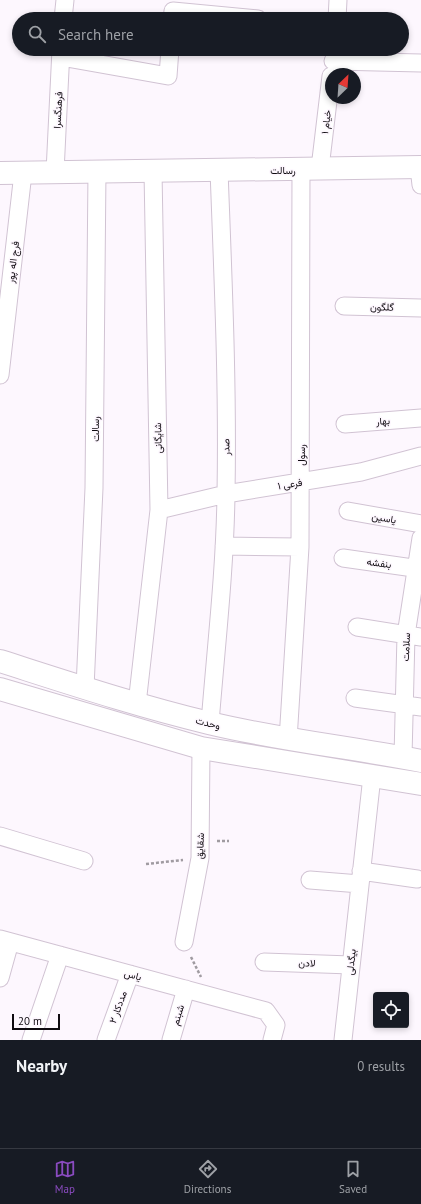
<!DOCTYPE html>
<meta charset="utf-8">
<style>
:root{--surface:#171b24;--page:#242831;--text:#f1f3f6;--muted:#9ea1a6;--line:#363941;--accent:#8a4bc0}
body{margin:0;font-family:"PT Sans",Vazirmatn,sans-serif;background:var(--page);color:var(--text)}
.controls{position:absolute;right:12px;bottom:12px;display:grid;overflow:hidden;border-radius:4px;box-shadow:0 2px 6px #0003}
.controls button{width:36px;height:36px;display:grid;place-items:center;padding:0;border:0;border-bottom:1px solid var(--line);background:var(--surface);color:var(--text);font:20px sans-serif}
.compass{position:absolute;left:325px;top:68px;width:36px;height:36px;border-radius:50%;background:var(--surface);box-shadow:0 2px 6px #0003;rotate:25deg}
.scale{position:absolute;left:12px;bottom:10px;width:48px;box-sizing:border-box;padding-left:4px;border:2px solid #0f0b10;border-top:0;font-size:11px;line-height:14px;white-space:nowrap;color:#0f0b10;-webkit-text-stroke:3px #fdf7fe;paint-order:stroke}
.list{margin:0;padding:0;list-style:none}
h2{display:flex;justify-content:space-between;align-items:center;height:52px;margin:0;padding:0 16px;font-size:17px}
h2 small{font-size:13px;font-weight:400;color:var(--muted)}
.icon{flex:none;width:22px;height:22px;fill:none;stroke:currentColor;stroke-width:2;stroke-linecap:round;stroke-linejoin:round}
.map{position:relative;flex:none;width:421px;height:1040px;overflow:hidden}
.search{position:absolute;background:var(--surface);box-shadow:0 2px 6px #0003;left:12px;right:12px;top:12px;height:44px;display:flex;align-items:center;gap:10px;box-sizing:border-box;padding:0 14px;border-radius:22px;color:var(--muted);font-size:15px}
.sheet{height:108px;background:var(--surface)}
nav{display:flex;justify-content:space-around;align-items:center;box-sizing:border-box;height:56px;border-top:1px solid var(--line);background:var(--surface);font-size:11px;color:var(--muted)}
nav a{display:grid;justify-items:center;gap:2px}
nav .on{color:var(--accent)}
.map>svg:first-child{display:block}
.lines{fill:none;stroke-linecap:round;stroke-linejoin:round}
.street-casing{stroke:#d1c3d3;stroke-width:19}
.secondary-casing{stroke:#d1c3d3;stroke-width:24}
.path{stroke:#a09ba1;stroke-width:2.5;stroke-dasharray:3 2;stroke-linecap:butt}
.street{stroke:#fff;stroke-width:17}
.secondary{stroke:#fff;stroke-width:22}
.labels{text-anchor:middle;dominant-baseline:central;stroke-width:3;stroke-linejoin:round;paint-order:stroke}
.street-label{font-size:10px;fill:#0f0b10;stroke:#fdf7fe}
</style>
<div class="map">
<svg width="421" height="1040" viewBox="0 0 421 1040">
<rect width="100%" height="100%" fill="#fdf7fe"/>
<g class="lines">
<defs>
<path id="street" d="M63 19 65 0
M172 19 173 11 258 19
M337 19 338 0
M61 57 168 76 170 49
M333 61 421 63
M419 167 421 185
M320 168 331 76
M55 172 61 49
M344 306 421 308
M0 375 23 173
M345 424 421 418
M159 510 226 494 361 472 421 456
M348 511 421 524
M224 546 300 547
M343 558 421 569
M357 627 421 637
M85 688 94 488 97 171
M355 698 421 707
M137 704 159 510 153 171
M210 723C216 647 225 570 226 494 228 386 223 278 219 170
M288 740 300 547 301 170
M403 757 406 635 421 538
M0 836 84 861
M361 871 417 879
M310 880 360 884
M0 939 266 1011 276 1025 272 1040
M184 942 200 858 201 748
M264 962 351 965
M0 978 10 942
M31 1040 60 955
M106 1040 130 974
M171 1040 186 989
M343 1040 372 776"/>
<path id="secondary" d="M0 173 421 167
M0 661C69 683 138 706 209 723 279 740 350 747 421 761
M0 689 201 748 421 784"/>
</defs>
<use href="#street" class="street-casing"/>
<use href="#secondary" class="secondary-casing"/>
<path class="path" d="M217 841H229
M146 864 183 860
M191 957 201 977"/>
<use href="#street" class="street"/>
<use href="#secondary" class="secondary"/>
</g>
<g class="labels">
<g class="street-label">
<text transform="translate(58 110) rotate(-87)">فرهنگسرا</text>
<text transform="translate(326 122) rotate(-83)">خیام ۱</text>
<text x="283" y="170">رسالت</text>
<text transform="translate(13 262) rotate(-83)">فرج اله پور</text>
<text transform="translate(382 307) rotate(1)">گلگون</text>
<text transform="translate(383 421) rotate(-4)">بهار</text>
<text transform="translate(95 429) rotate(-90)">رسالت</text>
<text transform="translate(158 438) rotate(-91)">شایگانی</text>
<text transform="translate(226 447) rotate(-91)">صدر</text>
<text transform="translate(301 455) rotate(-90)">رسول</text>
<text transform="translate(290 484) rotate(-9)">فرعی ۱</text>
<text transform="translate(384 518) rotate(10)">یاسین</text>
<text transform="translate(379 563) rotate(8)">بنفشه</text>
<text transform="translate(406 647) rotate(-87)">سلامت</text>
<text transform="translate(208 723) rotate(14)">وحدت</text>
<text transform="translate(200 846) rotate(-88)">شقایق</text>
<text transform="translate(351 962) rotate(-84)">بیگدلی</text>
<text transform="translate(307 963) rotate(2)">لادن</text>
<text transform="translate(133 975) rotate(15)">یاس</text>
<text transform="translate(118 1007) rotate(-70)">مددکار ۲</text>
<text transform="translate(178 1015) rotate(-73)">شبنم</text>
</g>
</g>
</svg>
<div class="controls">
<button><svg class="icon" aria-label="locate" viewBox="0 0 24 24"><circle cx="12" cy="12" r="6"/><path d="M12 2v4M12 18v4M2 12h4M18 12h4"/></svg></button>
</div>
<svg class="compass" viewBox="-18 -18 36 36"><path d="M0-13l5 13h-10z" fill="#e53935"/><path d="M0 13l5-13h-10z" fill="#9ea1a6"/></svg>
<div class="scale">20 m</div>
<div class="search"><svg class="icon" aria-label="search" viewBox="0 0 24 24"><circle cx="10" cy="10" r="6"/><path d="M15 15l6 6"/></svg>Search here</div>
</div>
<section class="sheet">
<h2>Nearby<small>0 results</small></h2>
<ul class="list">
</ul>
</section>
<nav>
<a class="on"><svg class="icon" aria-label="map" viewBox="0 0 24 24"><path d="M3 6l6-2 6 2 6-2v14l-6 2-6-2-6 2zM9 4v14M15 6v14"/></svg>Map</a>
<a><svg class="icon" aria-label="directions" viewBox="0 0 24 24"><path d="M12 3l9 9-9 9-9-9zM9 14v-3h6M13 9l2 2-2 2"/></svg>Directions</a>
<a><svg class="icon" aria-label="saved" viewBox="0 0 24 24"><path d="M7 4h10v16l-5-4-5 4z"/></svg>Saved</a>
</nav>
